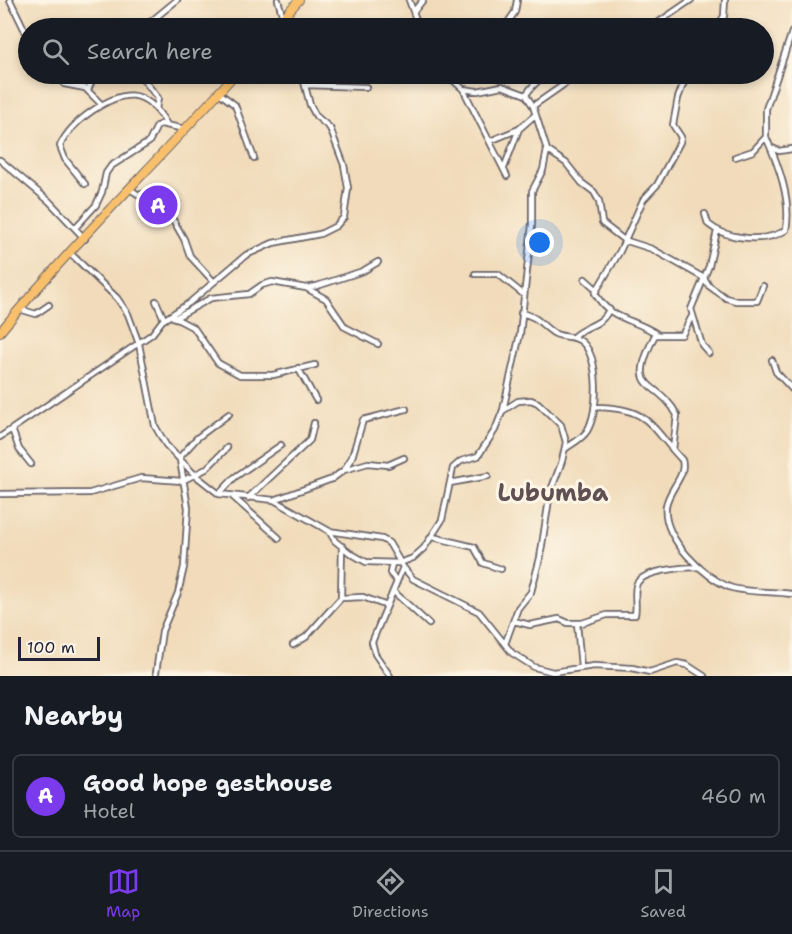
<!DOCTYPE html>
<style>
:root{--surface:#171b24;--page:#20242c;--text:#f1f3f6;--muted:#9ea1a6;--line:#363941;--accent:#7c3aed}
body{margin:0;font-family:"Shantell Sans",sans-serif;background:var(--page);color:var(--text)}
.scale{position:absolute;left:18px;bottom:15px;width:82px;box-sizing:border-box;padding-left:6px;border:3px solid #22223b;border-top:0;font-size:16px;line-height:21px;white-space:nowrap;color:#22223b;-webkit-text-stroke:4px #fcf5e5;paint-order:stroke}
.you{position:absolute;left:540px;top:243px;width:21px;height:21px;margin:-15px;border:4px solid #fff;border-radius:50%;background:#1a73e8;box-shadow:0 0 0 9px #1a73e833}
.badge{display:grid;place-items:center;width:39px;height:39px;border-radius:50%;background:var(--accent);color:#fff;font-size:20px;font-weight:700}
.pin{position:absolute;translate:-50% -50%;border:3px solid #fff;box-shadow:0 2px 6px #0006}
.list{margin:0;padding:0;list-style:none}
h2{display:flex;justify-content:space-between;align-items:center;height:78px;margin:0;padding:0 24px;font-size:26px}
h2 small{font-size:20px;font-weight:400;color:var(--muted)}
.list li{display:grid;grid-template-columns:39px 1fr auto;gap:18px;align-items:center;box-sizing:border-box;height:84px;margin:0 12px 12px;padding:0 12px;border:2px solid var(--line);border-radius:9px}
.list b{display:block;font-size:22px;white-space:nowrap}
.list p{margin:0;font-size:20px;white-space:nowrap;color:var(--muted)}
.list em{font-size:20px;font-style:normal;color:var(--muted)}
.icon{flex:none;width:33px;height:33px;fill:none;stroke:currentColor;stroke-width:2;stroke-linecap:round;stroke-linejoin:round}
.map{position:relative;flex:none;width:792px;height:676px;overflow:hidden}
.search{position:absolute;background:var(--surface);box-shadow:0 3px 9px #0003;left:18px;right:18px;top:18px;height:66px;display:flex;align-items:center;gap:15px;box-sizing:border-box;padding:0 21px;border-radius:33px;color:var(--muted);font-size:22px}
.sheet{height:174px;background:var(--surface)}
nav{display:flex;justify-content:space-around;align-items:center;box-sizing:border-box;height:84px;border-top:2px solid var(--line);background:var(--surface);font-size:16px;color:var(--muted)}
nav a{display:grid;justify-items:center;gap:3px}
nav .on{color:var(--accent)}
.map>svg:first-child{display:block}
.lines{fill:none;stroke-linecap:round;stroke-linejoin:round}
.street-casing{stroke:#6a6367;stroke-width:8}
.highway-casing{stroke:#6a6367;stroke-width:10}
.street{stroke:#fff;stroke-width:4.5}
.highway{stroke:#f8bf6c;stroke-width:8}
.labels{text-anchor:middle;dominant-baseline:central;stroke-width:6;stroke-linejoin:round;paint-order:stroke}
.quarter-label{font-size:24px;font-weight:bold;fill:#605053;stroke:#fcf5e5}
</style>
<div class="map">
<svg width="792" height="676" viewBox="0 0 792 676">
<rect width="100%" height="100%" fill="#fcf5e5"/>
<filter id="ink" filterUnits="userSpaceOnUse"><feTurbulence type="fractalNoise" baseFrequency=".0167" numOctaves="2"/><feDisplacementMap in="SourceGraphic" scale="12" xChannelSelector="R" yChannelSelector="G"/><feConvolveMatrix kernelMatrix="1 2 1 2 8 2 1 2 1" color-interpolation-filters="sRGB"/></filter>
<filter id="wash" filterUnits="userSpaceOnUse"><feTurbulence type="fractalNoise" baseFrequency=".008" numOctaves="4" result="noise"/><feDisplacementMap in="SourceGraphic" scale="24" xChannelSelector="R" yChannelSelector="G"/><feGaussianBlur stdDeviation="1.35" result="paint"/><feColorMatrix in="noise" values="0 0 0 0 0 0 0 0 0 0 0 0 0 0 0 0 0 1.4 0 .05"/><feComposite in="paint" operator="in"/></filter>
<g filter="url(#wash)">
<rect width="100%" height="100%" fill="#f1dbba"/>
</g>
<g filter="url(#ink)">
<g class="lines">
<defs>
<path id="street" d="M10 0 28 37
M278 0 283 18
M409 0 419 28
M414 11 423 0
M143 28 177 0
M504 28 515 12 517 0
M650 28 691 0
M717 28 724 16 725 0
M57 74 64 84 85 88 101 104
M139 74 158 98 156 109
M446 74 463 89 507 176
M306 85 366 87
M88 90 95 74
M218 92 235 105 254 158
M526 95C531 86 538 82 544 74
M533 106 579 74
M490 141 519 129 535 115
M772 148 779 151 792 149
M547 150 566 163 582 183 594 192 599 201 602 223 624 240 652 249 704 278 709 286 726 298 736 301H757L763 286
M735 157 753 151 766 137V109L792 32
M0 160 49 201 85 239
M504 168 519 129
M85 184 65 159 60 146C66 132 79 120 92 111 123 90 145 87 166 123
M130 189 139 195 156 190 184 239 190 256 214 282
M705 214 708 224C727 240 766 243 786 230 792 200 778 164 766 137
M75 228 96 205 102 192 106 173 111 166 149 142 157 126 161 124 185 129
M69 252 117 298 128 314 139 344 155 426 166 445 195 475 219 494 274 500 329 531 382 539 389 543 403 567 413 579 479 612 512 653 534 667 553 672 594 666 632 668 650 672 677 663 687 665 704 676
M475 274H498L523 294
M585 279 596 289
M308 289 326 299 345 327 378 344
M156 301 164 319
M19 309 36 314 49 305
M521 313C539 317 539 323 552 332 561 339 573 334 582 342 600 358 599 412 587 431 582 439 573 443 565 449
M173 317 194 328 218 363 240 375H273L315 365
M175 318 211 298 249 294 262 285 272 282 306 288 317 286 363 271 378 262
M657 334C634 318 610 321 595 293L620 251 643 200 657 185 680 142 681 137 673 125 678 98 687 74
M573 337C585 325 603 326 609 309
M709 353 702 345 691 309 709 266 717 231
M772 360 776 372 792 389
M298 368 316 400
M596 407C650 408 649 425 682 460 687 476 668 490 666 506 662 538 705 579 732 588 751 593 773 591 792 594
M504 410 518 401 531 400 538 403 561 425 566 442 562 461 550 493 540 558 531 592 518 608 505 644
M12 429 19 449 31 464
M0 437 152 334 162 321 189 303 246 255 273 243 320 234 336 226 344 217 348 188 344 165 330 128 316 116 310 105 302 74
M673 450 677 415C657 377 625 395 655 335H682L692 316
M179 458 197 438 229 414
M344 470 368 463 388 465 404 458
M450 483 488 476
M0 494 90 493 141 478 182 481 206 469 227 448
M219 494 235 477 281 445
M232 496 279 538
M248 498 310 440 314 423
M274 500 332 479 344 470 352 457 363 420 406 409
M329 531 335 541 350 553 366 562 400 563 413 558 424 548 442 520 453 468 461 461 478 456 495 430 503 410 520 334 532 225V191L543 170 547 150 533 106 526 95 502 86 477 91 463 89
M433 537 474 547 483 563 501 569
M392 563 390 573 397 581
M393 591 429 624
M341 598 363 597 387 606
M514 621 530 625 559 619 568 623H582L607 615H635C637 605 634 595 636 586 639 570 686 567 699 567
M577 623 581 667
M293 645 306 637 341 598 342 546
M156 673 162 631 178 593 184 567 188 508 180 460
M390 676 375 654 372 642 403 567"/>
<path id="highway" d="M274 28 299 0
M0 332C74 242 158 162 235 74"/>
</defs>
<use href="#street" class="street-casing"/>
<use href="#highway" class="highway-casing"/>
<use href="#street" class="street"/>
<use href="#highway" class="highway"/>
</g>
</g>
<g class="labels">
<g class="quarter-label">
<text x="553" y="493">Lubumba</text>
</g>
</g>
</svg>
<div class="scale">100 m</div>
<div class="you"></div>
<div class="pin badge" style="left:158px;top:205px">A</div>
<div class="search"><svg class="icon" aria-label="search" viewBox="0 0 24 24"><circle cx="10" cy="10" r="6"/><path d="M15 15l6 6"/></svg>Search here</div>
</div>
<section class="sheet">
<h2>Nearby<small></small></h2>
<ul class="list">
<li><span class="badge">A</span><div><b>Good hope gesthouse</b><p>Hotel</p></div><em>460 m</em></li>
</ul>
</section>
<nav>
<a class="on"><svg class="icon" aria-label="map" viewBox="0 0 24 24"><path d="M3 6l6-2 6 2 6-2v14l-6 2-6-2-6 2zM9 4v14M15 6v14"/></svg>Map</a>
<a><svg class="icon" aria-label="directions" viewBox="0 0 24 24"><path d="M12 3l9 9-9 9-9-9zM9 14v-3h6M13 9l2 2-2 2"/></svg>Directions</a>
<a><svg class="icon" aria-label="saved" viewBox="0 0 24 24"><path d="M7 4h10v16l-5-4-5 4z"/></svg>Saved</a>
</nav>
